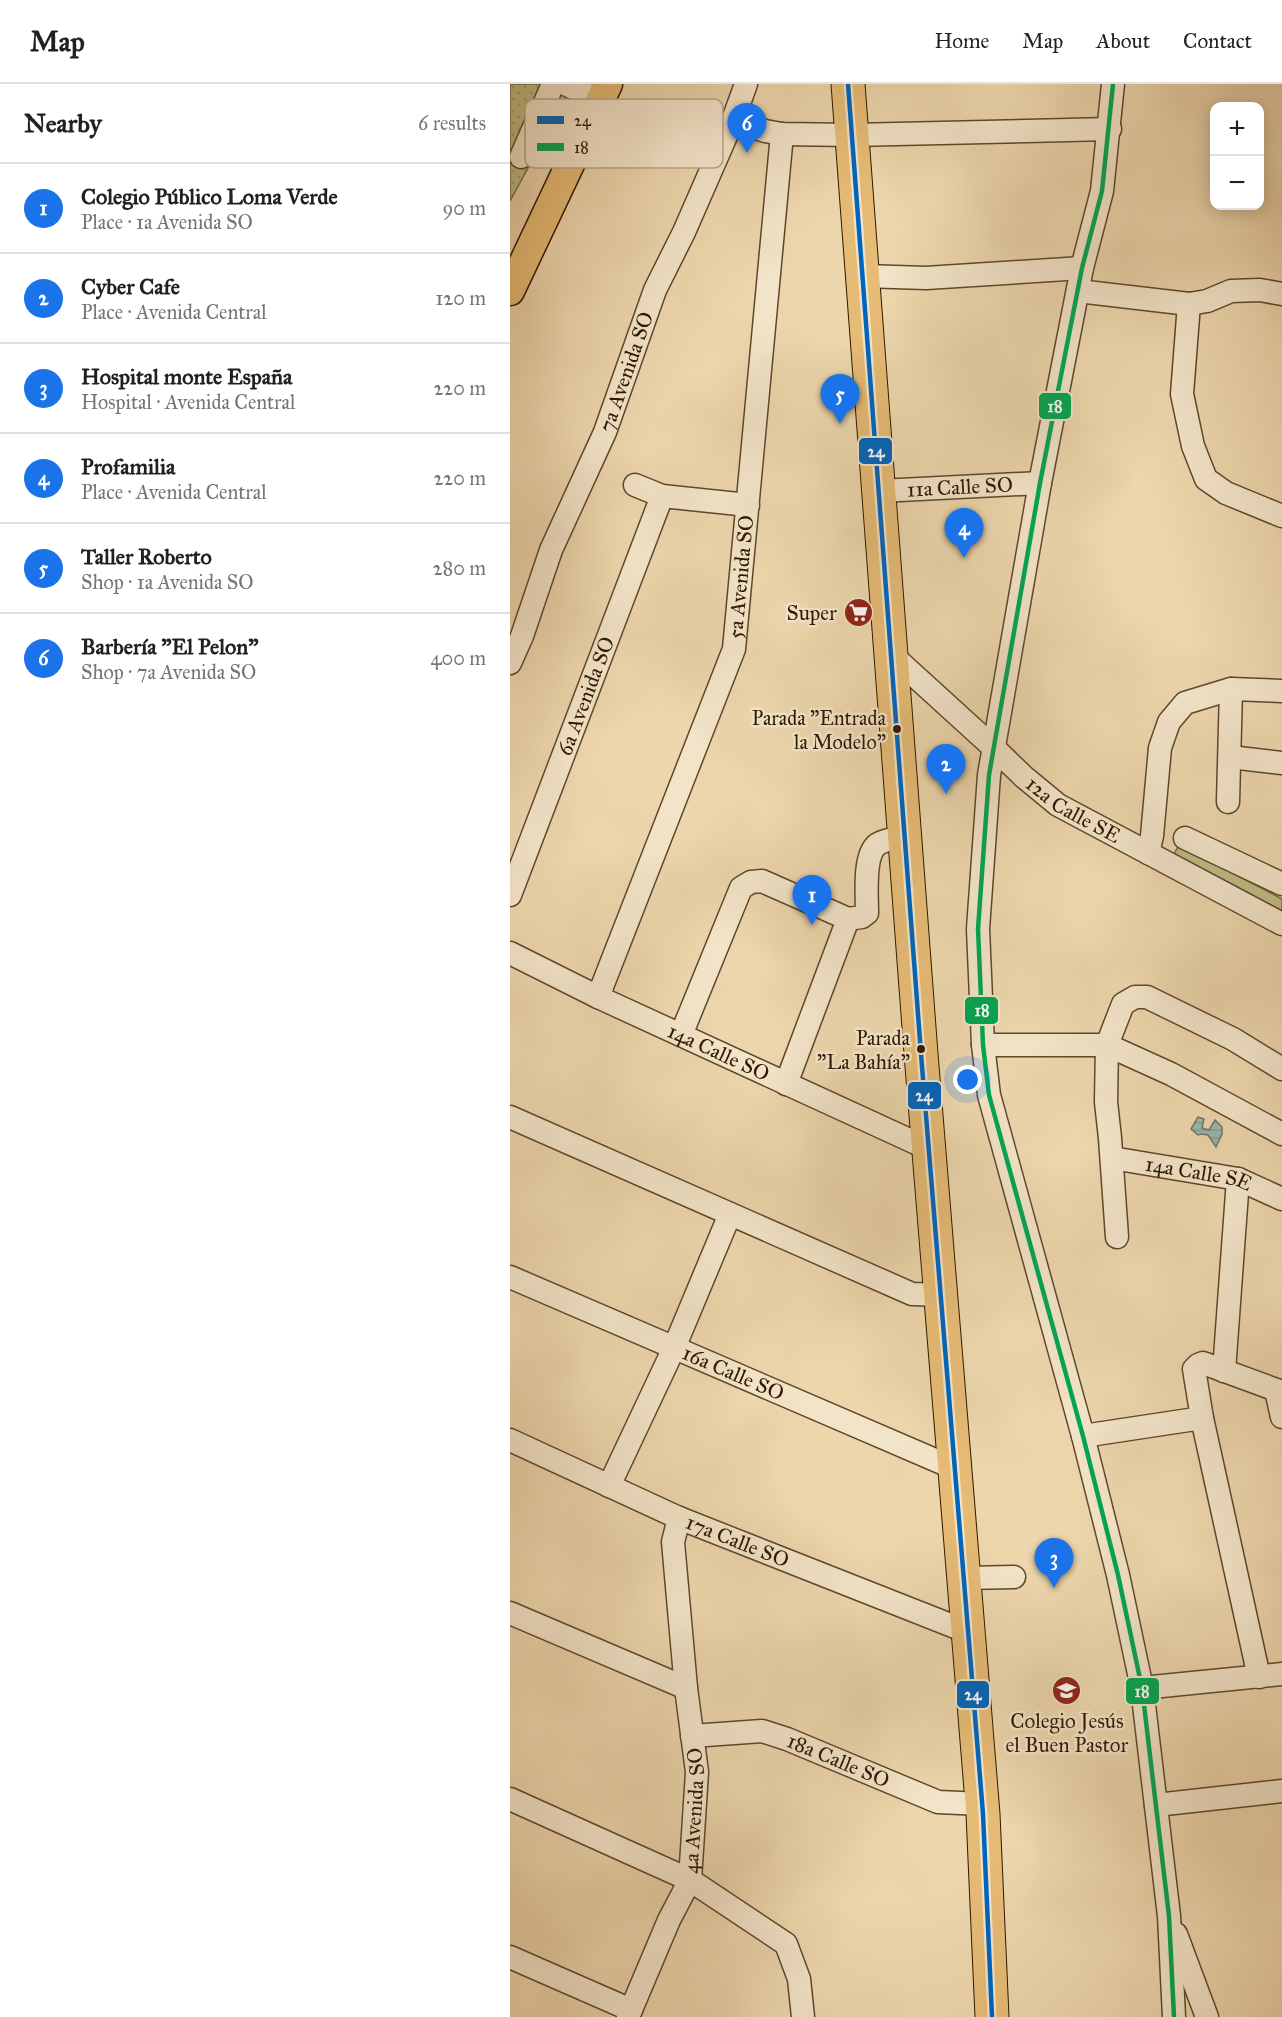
<!DOCTYPE html>
<meta charset="utf-8">
<style>
:root{--surface:#fff;--page:#f2f2f2;--text:#202124;--muted:#757577;--line:#e0e0e0;--accent:#1a73e8}
body{margin:0;font-family:"IM FELL Great Primer",serif;background:var(--page);color:var(--text)}
.controls{position:absolute;right:18px;top:18px;display:grid;overflow:hidden;border-radius:12px;box-shadow:0 3px 15px #0003}
.controls button{width:54px;height:54px;display:grid;place-items:center;padding:0;border:0;border-bottom:2px solid var(--line);background:var(--surface);color:var(--text);font:30px sans-serif}
.you{position:absolute;left:458px;top:996px;width:21px;height:21px;margin:-15px;border:4px solid #fff;border-radius:50%;background:#1a73e8;box-shadow:0 0 0 9px #1a73e833}
.badge{display:grid;place-items:center;width:39px;height:39px;border-radius:50%;background:var(--accent);color:#fff;font-size:20px;font-weight:700}
.pin{position:absolute;translate:-50% -50px;filter:drop-shadow(0 2px 3px #0008)}
.pin::after{content:'';position:absolute;top:32px;width:21px;height:18px;background:inherit;clip-path:polygon(0 0,100% 0,50% 100%)}
.list{margin:0;padding:0;list-style:none}
h2{display:flex;justify-content:space-between;align-items:center;height:78px;margin:0;padding:0 24px;font-size:26px}
h2 small{font-size:20px;font-weight:400;color:var(--muted)}
.list li{display:grid;grid-template-columns:39px 1fr auto;gap:18px;align-items:center;box-sizing:border-box;height:90px;padding:0 24px;border-top:2px solid var(--line)}
.list b{display:block;font-size:22px;white-space:nowrap}
.list p{margin:0;font-size:20px;white-space:nowrap;color:var(--muted)}
.list em{font-size:20px;font-style:normal;color:var(--muted)}
.map{position:relative;flex:none;width:772px;height:1933px;overflow:hidden}
header{display:flex;align-items:center;gap:36px;box-sizing:border-box;height:84px;padding:0 30px;background:var(--surface);border-bottom:2px solid var(--line)}
header strong{font-size:28px}
nav{display:flex;gap:33px;margin-inline-start:auto;font-size:21px}
main{display:flex}
aside{flex:1;background:var(--surface)}
.map>svg:first-child{display:block}
.grass{fill:#bfbc84;stroke:#766a42;stroke-width:1.5}
.park{fill:url(#park-dots);stroke:#766a42;stroke-width:1.5}
.water{fill:url(#water-rules);stroke:#6e7868;stroke-width:1.5}
.lines{fill:none;stroke-linecap:round;stroke-linejoin:round}
.minor-casing{stroke:#5e472c;stroke-width:25}
.major-casing{stroke:#2e1701;stroke-width:31}
.highway-casing{stroke:#2e1701;stroke-width:35}
.minor{stroke:#f3e4c9;stroke-width:22}
.major{stroke:#e6bb76;stroke-width:28}
.highway{stroke:#e6bb76;stroke-width:33}
.bus-1-casing{stroke:#f3e4c9;stroke-width:9}
.bus-2-casing{stroke:#f3e4c9;stroke-width:9}
.bus-1{stroke:#0065bd;stroke-width:4.5}
.bus-2{stroke:#00a651;stroke-width:4.5}
.bus-dot{fill:#2e1701;stroke:#f3e4c9;stroke-width:2}
.labels{text-anchor:middle;dominant-baseline:central;stroke-width:5;stroke-linejoin:round;paint-order:stroke}
.bus-label{font-size:20px;fill:#2e1701;stroke:#f3e4c9;text-anchor:end}
.street-label{font-size:21px;fill:#2e1701;stroke:#f3e4c9}
.poi-label{font-size:21px;fill:#2e1701;stroke:#f3e4c9;text-anchor:end}
.key{fill:#f3e4c9;stroke:#b8a68d;stroke-width:1.5}
.key-label{font-size:16px;fill:#2e1701}
.line-badge{stroke:#f3e4c9;stroke-width:2}
.badge-label{font-size:16px;text-anchor:middle;font-weight:bold;fill:#fff}
</style>
<header>
<strong>Map</strong>
<nav><a>Home</a><a>Map</a><a>About</a><a>Contact</a></nav>
</header>
<main>
<aside>
<h2>Nearby<small>6 results</small></h2>
<ul class="list">
<li><span class="badge">1</span><div><b>Colegio Público Loma Verde</b><p>Place · 1a Avenida SO</p></div><em>90 m</em></li>
<li><span class="badge">2</span><div><b>Cyber Cafe</b><p>Place · Avenida Central</p></div><em>120 m</em></li>
<li><span class="badge">3</span><div><b>Hospital monte España</b><p>Hospital · Avenida Central</p></div><em>220 m</em></li>
<li><span class="badge">4</span><div><b>Profamilia</b><p>Place · Avenida Central</p></div><em>220 m</em></li>
<li><span class="badge">5</span><div><b>Taller Roberto</b><p>Shop · 1a Avenida SO</p></div><em>280 m</em></li>
<li><span class="badge">6</span><div><b>Barbería &quot;El Pelon&quot;</b><p>Shop · 7a Avenida SO</p></div><em>400 m</em></li>
</ul>
</aside>
<div class="map">
<svg width="772" height="1933" viewBox="0 0 772 1933">
<defs>
<pattern id="park-dots" width="8" height="8" patternUnits="userSpaceOnUse" patternTransform="scale(1.5)"><rect width="8" height="8" fill="#bfbc84"/><path d="M2 2h.1M6 6h.1" fill="none" stroke="#a4a170" stroke-width="1.8" stroke-linecap="round"/></pattern>
<pattern id="water-rules" width="6" height="5" patternUnits="userSpaceOnUse" patternTransform="scale(1.5)"><rect width="6" height="5" fill="#99b9ad"/><path d="M0 2.5h6" fill="none" stroke="#849e93"/></pattern>
</defs>
<rect width="100%" height="100%" fill="#edd6ac"/>
<filter id="stains"><feTurbulence type="fractalNoise" baseFrequency=".00333" numOctaves="4"/><feColorMatrix values="0 0 0 0 .2 0 0 0 0 .09 0 0 0 0 .02 0 0 0 .5 -.17"/></filter>
<radialGradient id="worn" r=".72"><stop offset=".6" stop-color="#630" stop-opacity="0"/><stop offset="1" stop-color="#630" stop-opacity=".3"/></radialGradient>
<path class="grass" d="M669 761 772 815V827L664 770Z"/>
<path class="park" d="M0 0H64L0 117Z"/>
<path class="water" d="M688 1033 694 1035 692 1044 699 1046 705 1036 712 1043V1050L706 1063 698 1051 691 1050 688 1051 681 1045Z"/>
<g class="lines">
<defs>
<g id="minor">
<path d="M55 0 91 17"/>
<path d="M603 0 592 107 572 184 530 399 479 691 468 845 473 961 479 1011 573 1352 608 1491 632 1604 659 1832 664 1933"/>
<path d="M223 36 255 47 272 50 342 51 600 45"/>
<path d="M11 73 43 0"/>
<path d="M353 192 416 194 572 184"/>
<path d="M568 207 679 220 697 217 721 207 750 206 772 210"/>
<path d="M679 220 672 310 683 362 696 395 716 409 772 432"/>
<path d="M125 401 152 412 238 421"/>
<path id="s1" d="M370 407 530 399"/>
<path id="s2" d="M383 572 484 664 514 693 548 721 772 840"/>
<path id="s3" d="M0 579 12 552 41 466 95 348 145 206 174 148 223 36 236 0"/>
<path d="M720 673 772 679"/>
<path d="M718 718 721 605"/>
<path d="M675 754 772 800"/>
<path d="M638 769 642 752 650 664 659 638 675 619 721 605 772 607"/>
<path id="s4" d="M0 811 152 412"/>
<path id="s5" d="M0 869 88 913 419 1065"/>
<path id="s6" d="M88 913 224 565 272 50"/>
<path d="M171 951 231 804 241 798 252 797 338 835"/>
<path d="M473 961H597L661 990 772 1050"/>
<path d="M276 1000 338 835 352 833 357 829C357 812 353 770 368 760 376 755 387 755 396 753"/>
<path d="M0 1033 402 1210 432 1211"/>
<path id="s7" d="M602 1074 728 1095 772 1115"/>
<path d="M607 1153 600 1054 596 1018 597 961 613 920 625 913H637L723 955 772 985"/>
<path id="s8" d="M0 1193 446 1385"/>
<path d="M714 1287 728 1095"/>
<path d="M766 1306 772 1333"/>
<path d="M692 1334 684 1285 688 1281 693 1279 772 1308"/>
<path d="M573 1352 692 1334 749 1593"/>
<path id="s9" d="M0 1356 169 1434 458 1548"/>
<path d="M99 1402 164 1264 220 1130"/>
<path d="M454 1494 504 1493"/>
<path d="M0 1529 176 1604"/>
<path d="M632 1604 772 1590"/>
<path id="s10" d="M182 1652 252 1647 277 1655 428 1718 472 1720"/>
<path d="M0 1715 180 1796 276 1860 289 1895 293 1933"/>
<path d="M646 1721 772 1707"/>
<path d="M666 1850 697 1933"/>
<path d="M0 1873 121 1926"/>
<path id="s11" d="M118 1933 159 1836 180 1796 187 1688 176 1604 163 1458 169 1434"/>
</g>
<path id="major" d="M0 207 98 0"/>
<path id="highway" d="M338 0 411 970 473 1730 482 1933"/>
</defs>
<use href="#minor" class="minor-casing"/>
<use href="#major" class="major-casing"/>
<use href="#highway" class="highway-casing"/>
<use href="#minor" class="minor"/>
<use href="#major" class="major"/>
<use href="#highway" class="highway"/>
<defs>
<path id="bus-1" d="M338 0 411 970 473 1730 482 1933"/>
<path id="bus-2" d="M603 0 592 107 572 184 530 399 479 691 468 845 473 961 479 1011 573 1352 608 1491 632 1604 659 1832 664 1933"/>
</defs>
<use href="#bus-1" class="bus-1-casing"/>
<use href="#bus-2" class="bus-2-casing"/>
<use href="#bus-1" class="bus-1"/>
<use href="#bus-2" class="bus-2"/>
</g>
<defs>
<symbol id="supermarket-disc" viewBox="-11 -11 22 22"><circle r="9.5" fill="#8f2418" stroke="#f3e4c9"/><path d="M-6-5.5h2.5l.6 2H6L4.5 2H-2.5L-4.4-4H-6ZM-1.5 3.2a1.3 1.3 0 1 0 .1 0ZM3 3.2a1.3 1.3 0 1 0 .1 0Z" fill="#fff"/></symbol>
<symbol id="university-disc" viewBox="-11 -11 22 22"><circle r="9.5" fill="#8f2418" stroke="#f3e4c9"/><path d="M0-5L7-2L0 1L-7-2ZM-4 1L0 2.5L4 1V4Q0 6-4 4Z" fill="#fff"/></symbol>
</defs>
<g fill-rule="evenodd">
<use href="#supermarket-disc" x="332" y="512" width="33" height="33"/>
<use href="#university-disc" x="540" y="1590" width="33" height="33"/>
</g>
<g class="bus-dot">
<circle cx="387" cy="645" r="5"/>
<circle cx="411" cy="965" r="5"/>
</g>
<g class="labels">
<g class="bus-label">
<text x="376" y="634">Parada "Entrada<tspan x="376" dy="24">la Modelo"</tspan></text>
<text x="400" y="954">Parada<tspan x="400" dy="24">"La Bahía"</tspan></text>
</g>
<g class="street-label">
<text stroke="none"><textPath href="#s3" startOffset="314">7a Avenida SO</textPath></text>
<text stroke="none"><textPath href="#s1" startOffset="80">11a Calle SO</textPath></text>
<text stroke="none"><textPath href="#s6" startOffset="446">5a Avenida SO</textPath></text>
<text stroke="none"><textPath href="#s4" startOffset="213">6a Avenida SO</textPath></text>
<text stroke="none"><textPath href="#s2" startOffset="238">12a Calle SE</textPath></text>
<text stroke="none"><textPath href="#s5" startOffset="231">14a Calle SO</textPath></text>
<text stroke="none"><textPath href="#s7" startOffset="88">14a Calle SE</textPath></text>
<text stroke="none"><textPath href="#s8" startOffset="243">16a Calle SO</textPath></text>
<text stroke="none"><textPath href="#s9" startOffset="249">17a Calle SO</textPath></text>
<text stroke="none"><textPath href="#s10" startOffset="152">18a Calle SO</textPath></text>
<text stroke="none"><textPath href="#s11" startOffset="220">4a Avenida SO</textPath></text>
</g>
<g class="poi-label">
<text x="327" y="529">Super</text>
<text x="557" y="1637" text-anchor="middle">Colegio Jesús<tspan x="557" dy="24">el Buen Pastor</tspan></text>
</g>
</g>
<rect x="15" y="15" width="198" height="69" rx="9" class="key"/>
<rect x="27" y="32" width="27" height="8" fill="#0065bd"/>
<rect x="27" y="59" width="27" height="8" fill="#00a651"/>
<g class="key-label">
<text x="64" y="42">24</text>
<text x="64" y="69">18</text>
</g>
<g class="line-badge">
<rect x="528" y="308" width="34" height="28" rx="6" fill="#00a651"/>
<rect x="348" y="353" width="35" height="28" rx="6" fill="#0065bd"/>
<rect x="454" y="912" width="35" height="29" rx="6" fill="#00a651"/>
<rect x="397" y="997" width="35" height="29" rx="6" fill="#0065bd"/>
<rect x="615" y="1593" width="35" height="28" rx="6" fill="#00a651"/>
<rect x="446" y="1596" width="34" height="29" rx="6" fill="#0065bd"/>
</g>
<g class="badge-label">
<text x="545" y="328">18</text>
<text x="366" y="373">24</text>
<text x="472" y="932">18</text>
<text x="414" y="1017">24</text>
<text x="632" y="1613">18</text>
<text x="463" y="1616">24</text>
</g>
<rect width="100%" height="100%" filter="url(#stains)"/>
<rect width="100%" height="100%" fill="url(#worn)"/>
</svg>
<div class="controls">
<button>+</button>
<button>−</button>
</div>
<div class="you"></div>
<div class="pin badge" style="left:302px;top:841px">1</div>
<div class="pin badge" style="left:436px;top:710px">2</div>
<div class="pin badge" style="left:544px;top:1504px">3</div>
<div class="pin badge" style="left:454px;top:474px">4</div>
<div class="pin badge" style="left:330px;top:340px">5</div>
<div class="pin badge" style="left:237px;top:69px">6</div>
</div>
</main>
